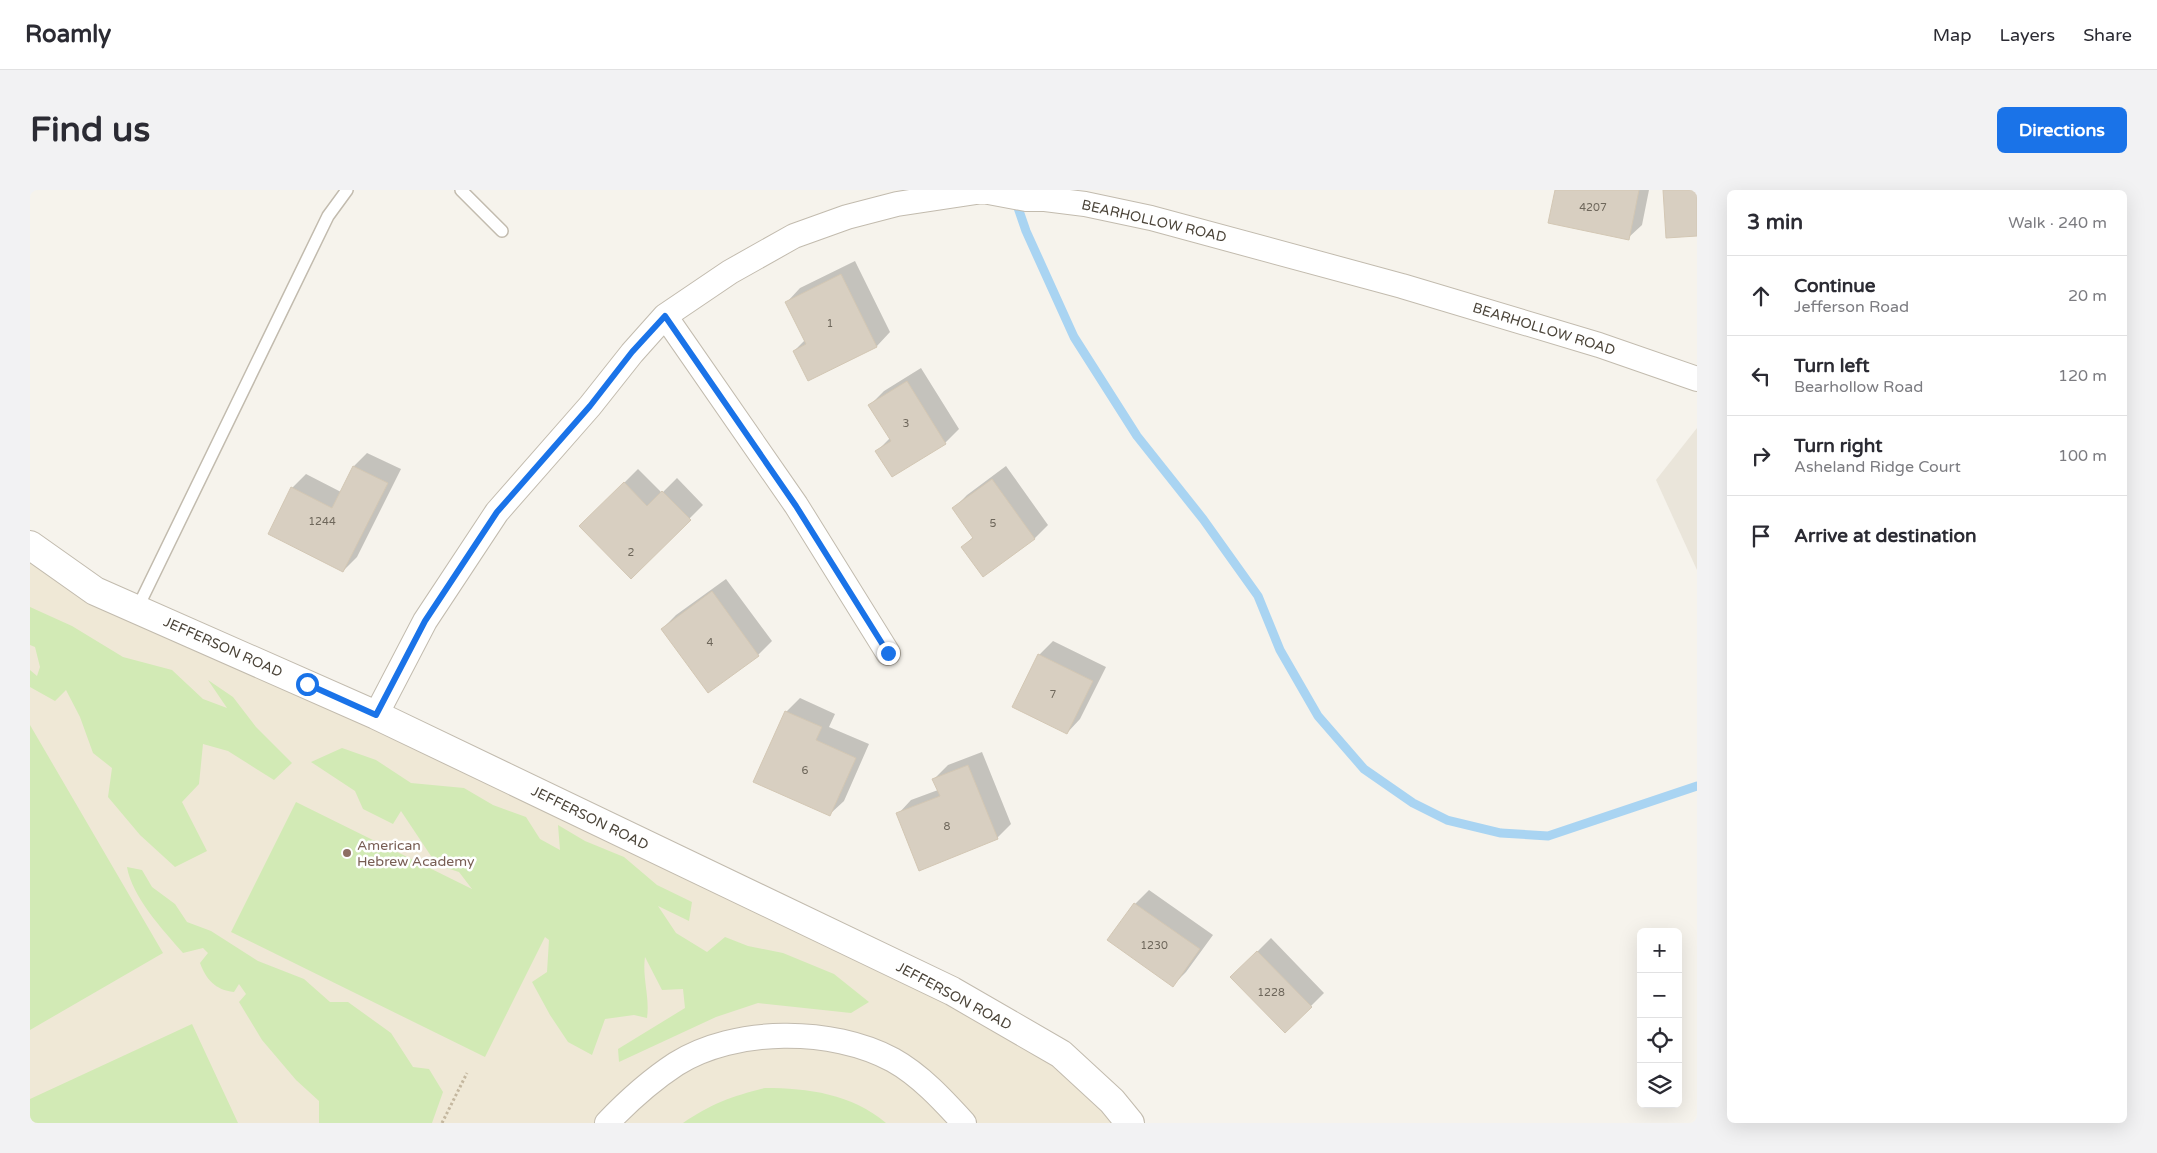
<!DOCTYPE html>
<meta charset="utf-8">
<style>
:root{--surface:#fff;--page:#f2f2f3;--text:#2b2b33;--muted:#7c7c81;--line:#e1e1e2;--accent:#1a73e8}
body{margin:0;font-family:"Varela Round",sans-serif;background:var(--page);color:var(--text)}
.controls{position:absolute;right:15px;bottom:15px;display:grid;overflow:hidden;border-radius:8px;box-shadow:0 5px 20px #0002}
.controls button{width:45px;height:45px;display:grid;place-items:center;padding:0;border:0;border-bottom:1px solid var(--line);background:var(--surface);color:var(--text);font:25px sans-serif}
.stop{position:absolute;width:15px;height:15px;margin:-11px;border:4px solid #1a73e8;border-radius:50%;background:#fff}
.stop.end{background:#1a73e8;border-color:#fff;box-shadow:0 1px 5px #0008}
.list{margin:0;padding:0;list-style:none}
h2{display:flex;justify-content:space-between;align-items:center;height:65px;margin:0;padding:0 20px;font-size:21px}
h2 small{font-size:16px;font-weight:400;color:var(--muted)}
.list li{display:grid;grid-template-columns:32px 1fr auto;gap:15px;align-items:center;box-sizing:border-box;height:80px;padding:0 20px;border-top:1px solid var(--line)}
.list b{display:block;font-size:19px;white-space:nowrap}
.list p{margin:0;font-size:16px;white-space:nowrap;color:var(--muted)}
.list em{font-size:16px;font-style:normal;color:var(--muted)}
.icon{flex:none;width:28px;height:28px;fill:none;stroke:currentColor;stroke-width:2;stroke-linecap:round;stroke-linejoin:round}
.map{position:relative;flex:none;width:1667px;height:933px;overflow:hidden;border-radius:8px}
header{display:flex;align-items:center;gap:30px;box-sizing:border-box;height:70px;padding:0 25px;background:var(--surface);border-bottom:1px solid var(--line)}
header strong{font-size:24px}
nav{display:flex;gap:28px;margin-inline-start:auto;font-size:18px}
.intro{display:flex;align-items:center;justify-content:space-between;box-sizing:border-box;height:120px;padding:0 30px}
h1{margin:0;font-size:35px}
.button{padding:12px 22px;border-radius:8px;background:var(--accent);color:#fff;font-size:18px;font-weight:700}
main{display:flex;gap:30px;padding:0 30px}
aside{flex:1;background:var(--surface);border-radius:8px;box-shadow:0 5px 20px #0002}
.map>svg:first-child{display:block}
.residential{fill:#eae5da}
.education{fill:#efe8d6}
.green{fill:#d2eab5}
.shadow{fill:#0003}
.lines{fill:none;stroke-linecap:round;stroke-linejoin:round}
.stream{stroke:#a9d4f2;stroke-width:9}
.building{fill:#d8cfc1;stroke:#d3c7b4}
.service-casing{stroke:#c2bbae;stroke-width:14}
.minor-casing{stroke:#c2bbae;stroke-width:26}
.tertiary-casing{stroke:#c2bbae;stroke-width:30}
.path{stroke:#c4b79f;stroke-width:3;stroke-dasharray:2.5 2.5;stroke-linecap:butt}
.service{stroke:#fff;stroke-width:11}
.minor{stroke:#fff;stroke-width:24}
.tertiary{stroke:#fff;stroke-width:28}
.route{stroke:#1a73e8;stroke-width:6}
.education-dot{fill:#8d6e63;stroke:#fff;stroke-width:2}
.labels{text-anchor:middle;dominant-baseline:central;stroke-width:5;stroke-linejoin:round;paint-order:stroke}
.number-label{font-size:11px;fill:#6e675b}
.street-label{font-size:14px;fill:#4b4439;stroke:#fff}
.education-label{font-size:14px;fill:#785e54;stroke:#fff;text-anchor:start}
</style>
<header>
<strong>Roamly</strong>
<nav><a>Map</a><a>Layers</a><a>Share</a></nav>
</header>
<div class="intro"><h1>Find us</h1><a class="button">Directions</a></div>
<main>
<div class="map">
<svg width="1667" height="933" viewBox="0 0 1667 933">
<rect width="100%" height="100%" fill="#f6f3ec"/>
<path class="residential" d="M1667 238V380L1626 290Z"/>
<path class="education" d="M0 355 1031 864 1100 933H0Z"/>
<path class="green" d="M0 417 42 436 93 467 142 480 173 509 197 518 178 490 203 507 226 537 262 573 244 590 198 561 173 554 169 594 152 612 177 661 145 677 110 645 78 607 82 578 63 563 50 527 36 500 25 511 0 497V480L7 486 10 477 5 457 0 455Z
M0 535 133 763 0 840Z
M312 558 346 570 381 593 434 598 463 615 496 627 510 649 530 660 528 635 555 651 594 667 627 695 662 712 659 731 628 716 646 743 677 762 695 747 718 756 753 763 804 784 839 812 821 823 728 813 686 827 589 872 588 859 655 818 653 799 632 800 615 767C612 788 620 807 617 828L604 825 575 829 562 865 538 852 520 825 502 792 517 782 519 750 515 747 455 867 201 742 266 612 442 699 429 682 407 675 371 621 363 634 333 619 325 601 281 572Z
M97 677 112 680 122 697 145 714 157 732 181 741 228 771 274 789 300 812H318L361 843 383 877 399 879 413 902 402 933H289V911L266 890 232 850 209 812 216 804 209 794 204 802C185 800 176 789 170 773L178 763 173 758 153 763C133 740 102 707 97 677Z
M162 834 208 933H0V909Z
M735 898C778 898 822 904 856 933H653C681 914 702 906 735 898Z"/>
<path class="shadow" d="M1526 0H1619L1612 35 1598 48Z
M825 71 860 142 847 156 779 190 764 161 775 150 757 112 770 98Z
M891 178 929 239 915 253 862 286 847 261 860 248 840 215 854 201Z
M337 263 371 279 327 367 313 381 262 298 276 284 311 302 324 276Z
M976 276 1018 335 1005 348 953 385 933 357 944 346 924 318 937 305Z
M608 279 632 303 647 288 673 315 601 387 551 336Z
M696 389 742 451 728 465 678 501 632 439 646 425Z
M1023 451 1076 477 1050 529 1037 543 1009 465Z
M770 508 805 524 799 537 839 554 814 611 800 624 756 522Z
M952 562 981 634 967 648 868 624 881 610 908 600 904 589 918 575Z
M1119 700 1183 745 1156 782 1143 795 1079 750 1105 714Z
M1241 748 1294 803 1255 842 1202 787Z"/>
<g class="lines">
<path class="stream" d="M985 9 996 41 1044 147 1107 246 1173 329 1228 406 1250 460 1288 526 1334 579 1383 613 1417 630 1471 643 1518 646 1667 596"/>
</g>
<path class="building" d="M1525 0H1609L1599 50 1518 33Z
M1633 0H1667V46L1636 48Z
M811 84 847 157 778 191 763 161 776 154 755 112Z
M877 191 916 254 862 287 845 261 861 251 838 215Z
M323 276 358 293 313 382 238 344 261 297 302 318Z
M962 289 1005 349 953 387 931 357 943 348 922 318Z
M594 292 617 316 632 301 661 330 601 389 549 336Z
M682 401 729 466 678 503 631 439Z
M1008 464 1063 491 1037 544 982 517Z
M755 521 792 537 786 550 826 568 800 626 723 592Z
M938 575 968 649 889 681 866 623 910 606 902 589Z
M1104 713 1170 759 1143 797 1077 750Z
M1227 761 1282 817 1255 843 1200 787Z"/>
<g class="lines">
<defs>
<path id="service" d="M431 0 472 41
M107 419 298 26 317 0"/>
<path id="minor" d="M635 126 766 315 858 463
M346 525 395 431 467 322 560 216 602 163 635 126 700 82 764 46 817 27 867 14 953 1 996 9H1015L1055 14 1121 28 1372 96 1569 155 1667 189
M577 933C598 911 620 891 646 874 705 837 802 837 863 870 890 885 913 910 934 933"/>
<path id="tertiary" d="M0 355 65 401 346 525 922 801 1031 864 1082 911 1100 933"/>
</defs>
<use href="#service" class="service-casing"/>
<use href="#minor" class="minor-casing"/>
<use href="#tertiary" class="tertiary-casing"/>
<path class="path" d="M412 933 437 883"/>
<use href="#service" class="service"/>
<use href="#minor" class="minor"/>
<use href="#tertiary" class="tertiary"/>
</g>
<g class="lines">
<path class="route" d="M277 494 346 525 395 431 467 322 560 216 602 162 635 126 766 316 858 463"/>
</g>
<circle class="education-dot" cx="317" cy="663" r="5"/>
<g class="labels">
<g class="number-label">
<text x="1563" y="17">4207</text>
<text x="800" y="133">1</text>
<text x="876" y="233">3</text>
<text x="292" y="331">1244</text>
<text x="963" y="333">5</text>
<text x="601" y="362">2</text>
<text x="680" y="452">4</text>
<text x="1023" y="504">7</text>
<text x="775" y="580">6</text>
<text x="917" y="636">8</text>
<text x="1124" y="755">1230</text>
<text x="1241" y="802">1228</text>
</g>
<g class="street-label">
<text transform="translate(1124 31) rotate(13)">BEARHOLLOW ROAD</text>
<text transform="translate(1514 139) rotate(17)">BEARHOLLOW ROAD</text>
<text transform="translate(193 457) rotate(24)">JEFFERSON ROAD</text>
<text transform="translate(560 628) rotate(26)">JEFFERSON ROAD</text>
<text transform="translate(924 806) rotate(28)">JEFFERSON ROAD</text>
</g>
<g class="education-label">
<text x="327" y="655">American<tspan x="327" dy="16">Hebrew Academy</tspan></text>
</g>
</g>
</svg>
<div class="controls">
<button>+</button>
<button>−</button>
<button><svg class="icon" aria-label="locate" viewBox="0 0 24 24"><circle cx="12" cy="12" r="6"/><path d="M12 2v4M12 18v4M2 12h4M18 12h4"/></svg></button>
<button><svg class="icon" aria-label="layers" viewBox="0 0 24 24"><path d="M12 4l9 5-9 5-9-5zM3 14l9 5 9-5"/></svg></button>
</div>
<div class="stop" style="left:277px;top:494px"></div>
<div class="stop end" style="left:858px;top:463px"></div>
</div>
<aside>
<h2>3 min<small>Walk · 240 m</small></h2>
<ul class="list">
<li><svg class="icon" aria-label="ahead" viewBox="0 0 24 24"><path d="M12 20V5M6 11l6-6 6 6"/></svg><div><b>Continue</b><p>Jefferson Road</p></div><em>20 m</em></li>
<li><svg class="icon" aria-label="left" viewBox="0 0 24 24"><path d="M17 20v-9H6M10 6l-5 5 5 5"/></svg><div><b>Turn left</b><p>Bearhollow Road</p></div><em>120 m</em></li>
<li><svg class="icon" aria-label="right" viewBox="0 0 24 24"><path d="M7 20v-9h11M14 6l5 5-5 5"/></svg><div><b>Turn right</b><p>Asheland Ridge Court</p></div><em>100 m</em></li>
<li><svg class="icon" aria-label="arrive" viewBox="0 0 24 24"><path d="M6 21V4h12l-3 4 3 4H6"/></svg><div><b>Arrive at destination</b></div></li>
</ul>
</aside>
</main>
